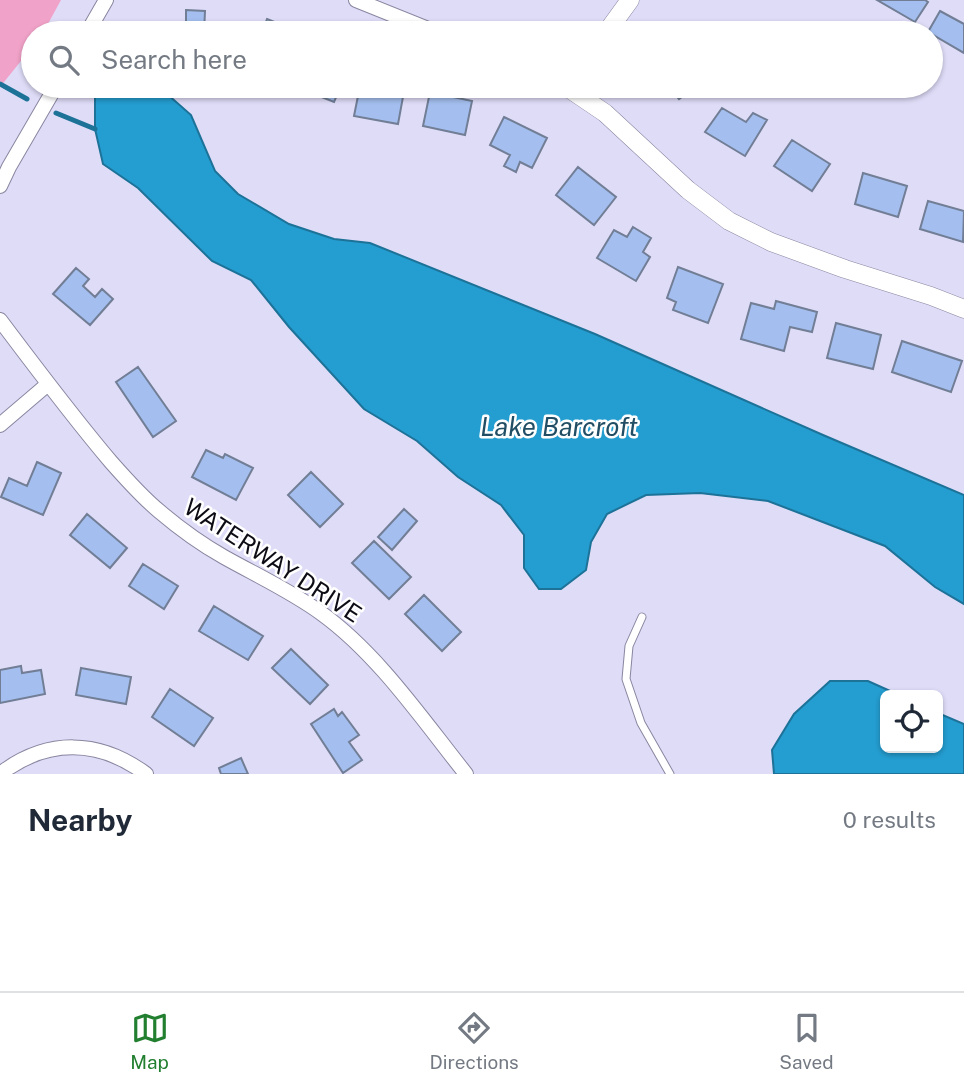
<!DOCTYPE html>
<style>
:root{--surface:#fff;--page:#f2f2f3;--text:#1f2937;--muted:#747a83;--line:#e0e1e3;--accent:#227f30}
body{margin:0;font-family:"Public Sans",sans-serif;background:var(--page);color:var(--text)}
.controls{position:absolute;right:21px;bottom:21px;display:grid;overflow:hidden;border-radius:10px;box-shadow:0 2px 5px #0004}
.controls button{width:63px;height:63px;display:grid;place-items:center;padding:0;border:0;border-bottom:2px solid var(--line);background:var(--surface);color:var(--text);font:35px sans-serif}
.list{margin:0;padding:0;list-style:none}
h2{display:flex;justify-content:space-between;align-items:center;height:91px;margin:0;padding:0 28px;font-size:30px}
h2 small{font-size:23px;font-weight:400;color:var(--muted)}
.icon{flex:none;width:38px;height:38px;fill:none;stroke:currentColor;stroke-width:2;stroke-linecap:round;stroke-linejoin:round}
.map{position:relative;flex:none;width:964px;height:774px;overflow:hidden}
.search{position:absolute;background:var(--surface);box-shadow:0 2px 5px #0004;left:21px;right:21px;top:21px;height:77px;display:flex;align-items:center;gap:18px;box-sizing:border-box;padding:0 24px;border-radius:38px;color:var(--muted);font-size:26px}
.sheet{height:217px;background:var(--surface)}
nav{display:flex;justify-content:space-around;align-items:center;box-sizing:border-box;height:98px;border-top:2px solid var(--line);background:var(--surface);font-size:19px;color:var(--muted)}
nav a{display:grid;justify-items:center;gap:4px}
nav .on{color:var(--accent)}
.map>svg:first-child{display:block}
.green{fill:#f1a2c8}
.water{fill:#249dd0;stroke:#1d7298;stroke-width:2}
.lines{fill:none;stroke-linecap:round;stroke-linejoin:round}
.stream{stroke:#1d7298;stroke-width:5}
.building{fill:#a4bfef;stroke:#717e95;stroke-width:2}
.service-casing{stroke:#8986a0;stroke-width:9}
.minor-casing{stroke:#8986a0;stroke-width:16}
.tertiary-casing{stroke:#8986a0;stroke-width:19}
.service{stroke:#fff;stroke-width:7}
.minor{stroke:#fff;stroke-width:14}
.tertiary{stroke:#fff;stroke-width:18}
.labels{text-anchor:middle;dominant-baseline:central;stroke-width:5;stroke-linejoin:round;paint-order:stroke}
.street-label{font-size:24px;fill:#0d0c15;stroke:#fff}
.water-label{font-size:26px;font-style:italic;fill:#214e64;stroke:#fff}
</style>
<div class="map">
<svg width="964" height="774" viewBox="0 0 964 774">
<rect width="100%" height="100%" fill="#dfdcf8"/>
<path class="green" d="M0 0H61L43 33H33V46L0 87Z"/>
<path class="water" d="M104 86H158L191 115 215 171 238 194 289 224 334 239 370 243 595 334 823 435 964 495V604L935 587 885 546 768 501 700 493 646 495 607 514 591 542 586 570 561 589H539L524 568V535L501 505 458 477 417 441 364 409 289 327 251 280 212 261 138 188 103 164 95 129V97Z
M830 681H868L899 695H885V748H938V713L964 724V774H774L772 750 794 714Z"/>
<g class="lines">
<path class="stream" d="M0 84 27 99
M56 113 95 129"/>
</g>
<path class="building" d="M877 0H925L928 2 915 22Z
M186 10 205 11 204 33H186Z
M940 11 964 24V53L928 32Z
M267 19 287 27 284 33H262Z
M294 86H341L334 102Z
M360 86H371L389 89V86H405L398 124 354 116Z
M669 86H696L679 99Z
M430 92 472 101 465 135 423 126Z
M722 108 746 122 753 113 767 120 745 156 705 132Z
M504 117 547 138 532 168 520 162 516 172 504 166 510 155 490 145Z
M792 140 830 164 812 191 774 166Z
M578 167 616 197 594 225 556 195Z
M863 173 907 186 898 217 855 204Z
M928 201 964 211 963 242 920 229Z
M633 227 651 238 643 252 650 257 636 281 597 258 614 230 627 237Z
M678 267 723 284 708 323 673 310 676 302 667 298Z
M76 268 89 279 83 286 95 297 102 289 113 299 90 325 53 294Z
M776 301 817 312 812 332 790 327 784 351 741 339 751 303 774 309Z
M836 323 881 335 873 369 827 358Z
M902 341 962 361 951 392 892 372Z
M138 367 176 421 153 437 116 382Z
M206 450 223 458 225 454 253 468 236 500 192 477Z
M37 462 61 473 43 515 1 497 9 478 27 486Z
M311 472 343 504 320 527 288 495Z
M404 509 417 521 392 550 378 537Z
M87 514 127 548 110 568 70 535Z
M374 541 411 577 389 599 352 563Z
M143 564 178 586 164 609 129 586Z
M424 595 461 632 442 651 405 614Z
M214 606 263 636 248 660 199 631Z
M291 649 328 685 310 704 272 668Z
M21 666 22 673 41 670 45 694 0 703V670Z
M81 668 131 677 126 704 76 695Z
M170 689 213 718 194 746 152 717Z
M334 709 338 716 342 712 359 735 349 742 362 760 343 773 311 724Z
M241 758 248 774H221L219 768Z"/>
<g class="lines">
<defs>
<path id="service" d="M642 617 629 646 626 679 641 723 670 774"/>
<path id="minor" d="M356 0 438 33
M87 33 106 0
M0 186 9 167 56 86
M0 320C36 368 72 416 111 462 126 479 142 497 159 511 179 528 201 544 224 557 256 575 291 591 321 613 378 654 422 719 466 774
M0 425 48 384
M0 774C47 738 99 739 146 774"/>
<path id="tertiary" d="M606 33 630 0
M570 86 568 88 605 113 688 190 729 221 771 242 845 269 931 296 964 309"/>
</defs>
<use href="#service" class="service-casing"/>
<use href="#minor" class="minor-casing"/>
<use href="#tertiary" class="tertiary-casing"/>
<use href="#service" class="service"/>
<use href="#minor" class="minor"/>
<use href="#tertiary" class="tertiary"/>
</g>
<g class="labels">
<g class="street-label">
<text transform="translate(273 560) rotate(33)">WATERWAY DRIVE</text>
</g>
<g class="water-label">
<text x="559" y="426">Lake Barcroft</text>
</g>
</g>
</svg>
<div class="controls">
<button><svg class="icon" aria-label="locate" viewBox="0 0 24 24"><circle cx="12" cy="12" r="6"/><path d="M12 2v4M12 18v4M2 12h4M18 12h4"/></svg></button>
</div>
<div class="search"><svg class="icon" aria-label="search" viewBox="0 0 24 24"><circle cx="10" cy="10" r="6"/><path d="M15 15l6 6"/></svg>Search here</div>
</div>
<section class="sheet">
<h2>Nearby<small>0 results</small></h2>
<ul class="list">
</ul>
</section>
<nav>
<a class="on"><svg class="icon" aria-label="map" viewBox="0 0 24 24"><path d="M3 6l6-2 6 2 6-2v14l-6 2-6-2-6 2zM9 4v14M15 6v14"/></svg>Map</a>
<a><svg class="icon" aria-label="directions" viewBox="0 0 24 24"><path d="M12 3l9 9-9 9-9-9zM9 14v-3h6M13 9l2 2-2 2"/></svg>Directions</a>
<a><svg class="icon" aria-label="saved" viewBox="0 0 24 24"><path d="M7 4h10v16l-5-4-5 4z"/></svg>Saved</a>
</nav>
